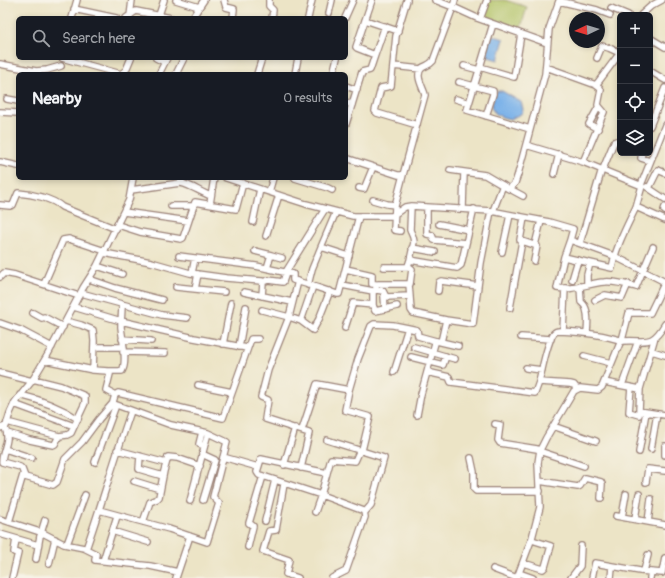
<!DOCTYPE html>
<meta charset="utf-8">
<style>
:root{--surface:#171b24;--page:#20242c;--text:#f1f3f6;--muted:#9ea1a6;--line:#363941}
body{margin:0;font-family:Pangolin,sans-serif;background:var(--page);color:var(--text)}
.controls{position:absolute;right:12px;top:12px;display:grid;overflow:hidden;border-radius:6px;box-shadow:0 2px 6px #0003}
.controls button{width:36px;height:36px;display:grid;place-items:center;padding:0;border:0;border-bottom:1px solid var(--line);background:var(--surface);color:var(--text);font:20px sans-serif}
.compass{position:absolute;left:569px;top:12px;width:36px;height:36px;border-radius:50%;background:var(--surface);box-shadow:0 2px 6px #0003;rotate:266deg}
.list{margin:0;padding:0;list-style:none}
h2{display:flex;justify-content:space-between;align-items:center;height:52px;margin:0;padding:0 16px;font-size:17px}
h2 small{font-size:13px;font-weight:400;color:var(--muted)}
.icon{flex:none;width:22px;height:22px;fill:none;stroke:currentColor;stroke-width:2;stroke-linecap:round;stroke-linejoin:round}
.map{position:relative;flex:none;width:665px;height:578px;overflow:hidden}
.search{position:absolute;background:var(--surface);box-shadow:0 2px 6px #0003;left:16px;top:16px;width:332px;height:44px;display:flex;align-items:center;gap:10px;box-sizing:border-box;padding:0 14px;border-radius:6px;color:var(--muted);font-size:15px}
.panel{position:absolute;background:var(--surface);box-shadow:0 2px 6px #0003;left:16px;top:72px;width:332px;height:108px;border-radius:6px}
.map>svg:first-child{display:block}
.green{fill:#b2c366;stroke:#7e7148}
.water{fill:#79b1e9;stroke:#62688a}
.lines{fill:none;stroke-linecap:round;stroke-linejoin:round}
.minor-casing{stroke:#9b8278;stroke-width:8}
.minor{stroke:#fff;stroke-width:5.5}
</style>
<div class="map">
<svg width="665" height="578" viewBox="0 0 665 578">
<rect width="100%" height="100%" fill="#f7f3e8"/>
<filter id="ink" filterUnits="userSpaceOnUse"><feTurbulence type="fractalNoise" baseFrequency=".025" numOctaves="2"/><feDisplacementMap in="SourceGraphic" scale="8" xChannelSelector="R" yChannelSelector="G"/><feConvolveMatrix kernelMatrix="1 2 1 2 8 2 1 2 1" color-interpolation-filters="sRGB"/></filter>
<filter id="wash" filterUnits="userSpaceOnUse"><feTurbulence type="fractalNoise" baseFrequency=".012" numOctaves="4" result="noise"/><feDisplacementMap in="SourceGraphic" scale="16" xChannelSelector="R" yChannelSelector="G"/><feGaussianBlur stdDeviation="0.9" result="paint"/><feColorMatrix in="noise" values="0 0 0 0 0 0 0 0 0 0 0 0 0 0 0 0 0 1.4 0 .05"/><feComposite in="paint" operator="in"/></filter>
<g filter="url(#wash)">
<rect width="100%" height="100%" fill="#ece4c6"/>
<path class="green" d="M488 0H505L527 7 520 31 482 18Z"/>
<path class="water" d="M491 35 504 39 498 60 485 56Z
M498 91H502L521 102 523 109 522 113 511 119C503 118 494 115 491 107L495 93Z"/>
</g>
<g filter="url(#ink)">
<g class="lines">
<defs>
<path id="minor" d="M176 0 199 7
M224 0 226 7 234 9 233 18
M269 0V6L273 10 272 18
M407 0 396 36 391 86 381 88 375 111 377 113 417 125
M455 0 453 7 477 18 547 43
M611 8 628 15
M74 9 116 18
M329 13 332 0
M159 15 164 0
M641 15 651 6 662 0
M130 16 132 0
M72 18 77 0
M126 18 136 11 171 18
M192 18 204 0
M308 18 312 0
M345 18 353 0
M480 19 487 0
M365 20 398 31
M493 24 467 110 530 129
M650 38 665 47
M375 55 385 26
M62 58 121 74
M156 58 164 62
M597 58 602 46 609 48 620 53
M0 64 36 71 47 70 61 66
M393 66 421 69
M464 66 479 70
M480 67 514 77 521 34
M546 67 596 85 620 53
M650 71 665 80
M121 74 126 70 131 58
M159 74 167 58
M176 74 184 58
M257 74 262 58
M295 74 298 58
M333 74 337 58
M459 82 493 91V94L486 116
M596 85 600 88 601 90 598 105 604 112 583 162 642 186 636 207 665 220
M346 86 357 90
M7 99 18 101
M456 99 469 103
M346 102 352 105
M0 112 18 113
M346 124 362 72 370 70 375 55 357 48 356 47 372 0
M650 126 665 88
M598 129 589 124 599 106
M526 145 583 162
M642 153 641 158 650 161
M346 158 398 175H403L395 206 394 230 400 231
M0 162 18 166
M603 169 614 142 616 141 620 142
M450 170 464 172 463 209
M464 172 485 175 509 189 515 183 518 174 545 74 549 29 559 1 597 10 610 15
M554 174 559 154
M403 175 425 95C424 89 414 75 422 68 426 65 429 66 433 61L453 7 435 0
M226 178 306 204 353 216H392L405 207 411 206 491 211 549 222 573 229 570 240 614 256 665 282
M295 178 328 188 332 190
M181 183C191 185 200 192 211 196
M641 185 665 125
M647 187 665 199
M359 188 364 189 373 167
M649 188 658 170 665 173
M510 189 523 196
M131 190 180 183 183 178
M269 192 273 178
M373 200 387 204 395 205
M210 204 214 178
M0 205 10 206 13 205 18 193C32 194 52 198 62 207L116 229
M171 206H193
M411 206 410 230 413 237 414 242 410 260 457 268 461 265 474 209
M427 207V234L432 235 434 240 466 243
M636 207C627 226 616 246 612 268L564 257 557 288C572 291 589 283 604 282 615 281 625 284 636 287L653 247
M665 207 664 210 665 211
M493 211 503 185
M124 212 188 221
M524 218 520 240 522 241 537 246 534 261
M253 222 260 189
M439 224 469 230
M118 225 140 232 181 239 183 238 195 202 236 209 243 183
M266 236 279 195
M580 243 602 169
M535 245 541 221
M321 247 336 212
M412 248 435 252
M255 251 271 255 267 268
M502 252 510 215
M104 253 151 262 190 273 226 278 262 281 263 282 262 296
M271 255 282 258
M179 256 256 266 293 274V280L313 286 301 321
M564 257 570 240
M97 266 122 274
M384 267H408
M346 269 372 275V284H376
M192 273 195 258
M0 277 4 273 15 275 79 296
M89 279 115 288 162 300
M572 280 578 260
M263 282 268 280 283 282 287 270 325 209
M44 284 63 240 69 239 105 251
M410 284 412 269 408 266 410 260
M308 285 312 269 321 247 349 256
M342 285 373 291 376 290V285L378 284H409L411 310 413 313 446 320 473 324 481 263 491 211
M587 285V275L590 263
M313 286 337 294H339L359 216
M580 286 581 302C589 307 588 323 587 332
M176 287 224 292
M195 289 198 274
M376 290 383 291 386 297 410 296
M373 291V305
M438 291 439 282 441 281 478 286
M244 292 292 302
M81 293 162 315 187 318
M384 296 385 309 397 306
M595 300 605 295 622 298 628 284
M74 307 121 321 194 338 247 348
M510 308 522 241
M262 310 289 317 298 281
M33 313 42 318 44 317 63 327
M66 321 81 325 93 330 94 341 93 370
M0 323 20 330 52 347
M345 328 353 303 373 305 375 311 385 309
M408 328 417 330 418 336 436 341
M563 331 565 288
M521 337 551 339
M655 337 640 389 639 411 665 415
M122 339 151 341
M622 340 629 313H650L665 282
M441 342 458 346
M223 344 231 303
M94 347H123
M239 347 246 307
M414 347 455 359
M652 351 665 355
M123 352 165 353
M584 356 611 363
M411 357 443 365 446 356
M45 360 93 370 108 371 110 374 106 390 115 395 113 402 114 404 171 425 208 433 225 441 227 442 213 497 219 503 207 542 169 529 99 510
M526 368 542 370
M108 371H122C128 362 122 338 121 327 121 319 122 312 122 304
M427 372 449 377 451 382 535 393 539 382 570 384 574 385 577 389
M0 373 32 381
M539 382C542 371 547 341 554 333 555 332 557 331 559 331 581 332 602 334 623 341
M604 382 640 389
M198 385 232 392
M622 385 638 341
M631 387 629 412 639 415V411
M349 390 345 410 370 417 362 450
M20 395C41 400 60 407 78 419
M115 395 118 393 223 418 251 339H258
M14 404 74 426
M417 415 421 394 435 343 437 341 441 342 446 320
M7 422 59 436 67 435 71 433 85 403V396L61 386 33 379
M495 424 500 425 498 440 500 443 537 449 542 452 584 466
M553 426 596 441
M0 428 6 426 10 413 15 402 32 381 47 356 83 288 97 266 129 200 133 178
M5 428C11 440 2 450 2 462L20 467 22 469 25 477 53 485 57 482 65 459 82 442 99 419 113 403
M302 430 317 384 349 390 358 359 371 326 374 324 393 325 408 328 394 372
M202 432 199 444 204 446
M7 433 30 440 53 445 55 444 59 436
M327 440 384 458 371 505 365 512
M665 446V455
M5 449 32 458
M651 449 657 414
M117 450 166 463
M639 452 646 412
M202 454 215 460 203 500
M140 456 139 469 163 476
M223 457 258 467
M471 458 474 472V489L476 491H540
M95 462 116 405
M284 465 295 428
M301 468 309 433 265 419 268 400 261 397 268 370 289 317 301 321 313 330 319 319 330 291
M327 473 331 459 355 461 360 450
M263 476 321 495 364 511 365 517 346 571 332 578
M134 481 160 489
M539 481 578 487 580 486 585 478 601 482 602 484 601 498
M646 482 648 469 665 471
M284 484 276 530 269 531 263 551 289 560 286 574 298 578
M190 501 208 433
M616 516 665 525
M622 517 626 494
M0 519 43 533
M635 519 639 494
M265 521 275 480
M9 522 23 475
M143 522 150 502 157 499 159 497 164 471 168 457 177 458 200 466
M648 522 651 499
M112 531 148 542
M41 533 45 520
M0 534 38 545
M67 544 85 495
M248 547 253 526 249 523 263 476 259 475 257 472 261 459 327 473 321 495 315 512
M86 549C102 503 115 457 131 411
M36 559 40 536 43 533 64 544 84 548 96 554 95 560 150 566 178 572
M103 561 117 516
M523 563 543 569 545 567 551 546 532 540
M49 564 55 539
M493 569 517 578
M644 571 648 555
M651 572 662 573 665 558
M519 573 533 578
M12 578 18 553 14 552 16 539
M176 578 190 536
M517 578 532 538 540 507 538 463 540 450 546 438 574 391 580 388 598 390 602 387 620 343 623 341C645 339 651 348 665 324
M571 578 580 566 581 546
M592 578 595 563 640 571 651 572 650 578
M611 578 612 567"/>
</defs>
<use href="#minor" class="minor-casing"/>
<use href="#minor" class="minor"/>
</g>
</g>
</svg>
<div class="controls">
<button>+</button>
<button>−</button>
<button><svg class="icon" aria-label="locate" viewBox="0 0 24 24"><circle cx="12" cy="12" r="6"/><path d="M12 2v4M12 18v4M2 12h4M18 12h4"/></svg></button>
<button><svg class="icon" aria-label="layers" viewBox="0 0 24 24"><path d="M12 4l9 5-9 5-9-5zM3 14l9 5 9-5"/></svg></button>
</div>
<svg class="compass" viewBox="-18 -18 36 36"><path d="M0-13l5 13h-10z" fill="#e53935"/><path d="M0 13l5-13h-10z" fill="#9ea1a6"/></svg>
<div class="search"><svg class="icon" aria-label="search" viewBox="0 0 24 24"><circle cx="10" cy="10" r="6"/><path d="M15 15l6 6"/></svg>Search here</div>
<section class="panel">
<h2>Nearby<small>0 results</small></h2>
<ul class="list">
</ul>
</section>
</div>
